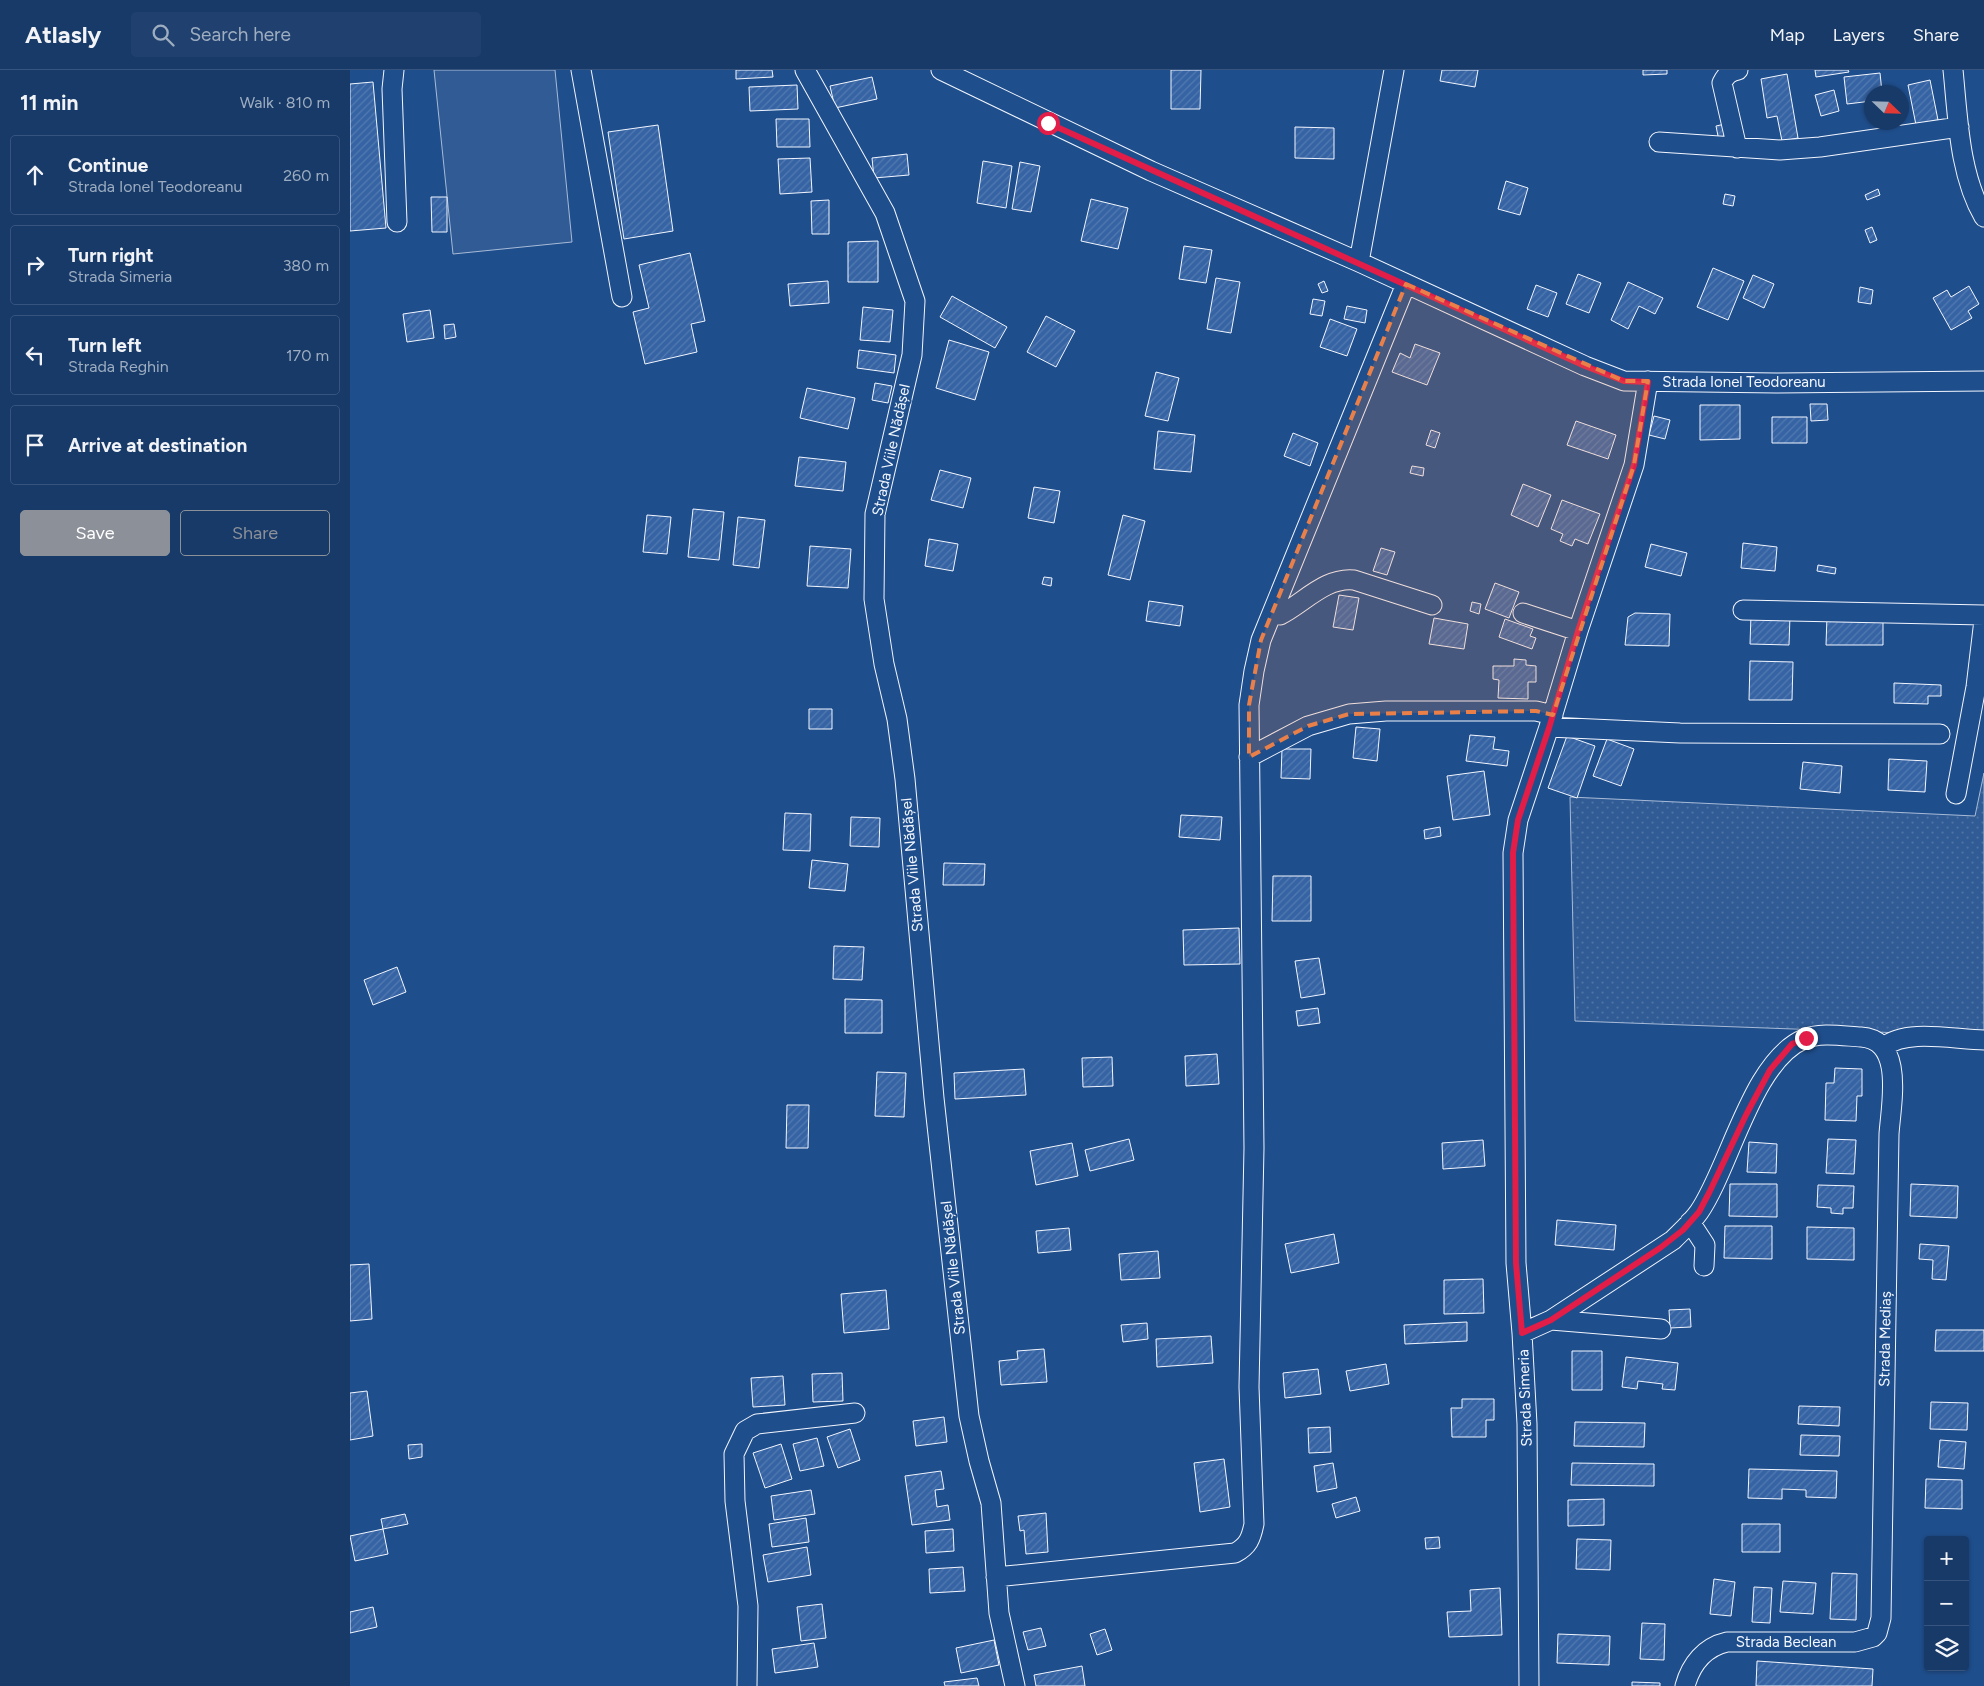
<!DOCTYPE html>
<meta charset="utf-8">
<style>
:root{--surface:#173a69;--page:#20416f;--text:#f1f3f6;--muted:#9eadc0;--line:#36547d;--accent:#8c9099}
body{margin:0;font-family:Figtree,sans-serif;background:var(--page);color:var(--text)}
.controls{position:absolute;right:15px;bottom:15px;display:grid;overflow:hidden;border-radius:5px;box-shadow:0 1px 4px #0004}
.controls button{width:45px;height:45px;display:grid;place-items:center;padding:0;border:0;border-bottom:1px solid var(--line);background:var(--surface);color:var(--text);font:25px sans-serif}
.compass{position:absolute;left:1514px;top:15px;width:45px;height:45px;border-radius:50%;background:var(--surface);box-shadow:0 1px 4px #0004;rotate:113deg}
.stop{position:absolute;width:15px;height:15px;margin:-11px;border:4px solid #e11d48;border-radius:50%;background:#fff}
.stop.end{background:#e11d48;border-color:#fff;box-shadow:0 1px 5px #0008}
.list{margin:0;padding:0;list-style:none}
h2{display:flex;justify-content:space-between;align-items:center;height:65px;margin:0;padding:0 20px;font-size:21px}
h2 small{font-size:16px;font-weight:400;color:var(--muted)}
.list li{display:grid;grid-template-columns:32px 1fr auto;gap:15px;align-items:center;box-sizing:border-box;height:80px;margin:0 10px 10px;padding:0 10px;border:1px solid var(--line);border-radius:5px}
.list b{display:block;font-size:19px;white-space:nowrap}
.list p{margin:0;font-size:16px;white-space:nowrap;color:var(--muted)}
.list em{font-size:16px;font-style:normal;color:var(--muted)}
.actions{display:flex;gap:10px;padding:15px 20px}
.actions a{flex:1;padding:11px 0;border:1px solid var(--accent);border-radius:5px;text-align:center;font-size:18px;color:var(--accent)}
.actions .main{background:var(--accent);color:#fff}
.icon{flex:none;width:28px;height:28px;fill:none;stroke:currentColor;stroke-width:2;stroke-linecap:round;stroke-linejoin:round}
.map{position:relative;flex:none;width:1634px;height:1616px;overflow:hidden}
header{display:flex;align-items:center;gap:30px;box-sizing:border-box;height:70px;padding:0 25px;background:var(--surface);border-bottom:1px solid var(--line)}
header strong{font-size:24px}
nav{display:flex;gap:28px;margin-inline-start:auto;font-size:18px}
.search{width:350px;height:45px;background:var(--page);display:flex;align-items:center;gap:12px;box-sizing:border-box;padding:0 18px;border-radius:5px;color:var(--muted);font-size:19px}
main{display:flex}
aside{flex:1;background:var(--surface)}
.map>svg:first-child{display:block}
.green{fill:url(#green-dots);stroke:#a8bbd7}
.pitch{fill:#305b95;stroke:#a8bbd7}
.building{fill:url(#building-hatch);stroke:#f2f6ff}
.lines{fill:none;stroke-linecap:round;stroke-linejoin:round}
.minor-casing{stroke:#f2f6ff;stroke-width:21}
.minor{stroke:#1f4e8c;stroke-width:19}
.route{stroke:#e11d48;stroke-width:6}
.marked{fill:#ea8049;fill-opacity:0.2;stroke:#ea8049;stroke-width:4;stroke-dasharray:10 6;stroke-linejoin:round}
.labels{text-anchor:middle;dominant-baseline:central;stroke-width:4;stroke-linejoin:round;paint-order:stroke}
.street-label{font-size:15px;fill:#f2f6ff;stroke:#1f4e8c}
</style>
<header>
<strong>Atlasly</strong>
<div class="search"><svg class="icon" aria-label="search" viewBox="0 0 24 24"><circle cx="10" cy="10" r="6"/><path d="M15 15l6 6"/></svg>Search here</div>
<nav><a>Map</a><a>Layers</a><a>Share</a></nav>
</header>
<main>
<aside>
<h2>11 min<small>Walk · 810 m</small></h2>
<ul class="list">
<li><svg class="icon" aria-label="ahead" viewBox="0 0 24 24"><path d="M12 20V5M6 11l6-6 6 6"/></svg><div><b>Continue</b><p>Strada Ionel Teodoreanu</p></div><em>260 m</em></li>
<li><svg class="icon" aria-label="right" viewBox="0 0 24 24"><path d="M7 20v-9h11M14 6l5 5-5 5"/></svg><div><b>Turn right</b><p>Strada Simeria</p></div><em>380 m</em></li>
<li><svg class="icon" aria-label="left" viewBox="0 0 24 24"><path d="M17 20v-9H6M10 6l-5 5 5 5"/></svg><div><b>Turn left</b><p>Strada Reghin</p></div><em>170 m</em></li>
<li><svg class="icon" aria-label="arrive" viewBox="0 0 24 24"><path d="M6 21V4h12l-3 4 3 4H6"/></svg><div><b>Arrive at destination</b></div></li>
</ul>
<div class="actions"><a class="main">Save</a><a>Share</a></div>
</aside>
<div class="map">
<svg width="1634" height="1616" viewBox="0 0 1634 1616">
<defs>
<pattern id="green-dots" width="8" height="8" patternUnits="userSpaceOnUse" patternTransform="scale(1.25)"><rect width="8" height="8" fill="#305b95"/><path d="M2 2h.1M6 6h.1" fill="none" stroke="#4e73a5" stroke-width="1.8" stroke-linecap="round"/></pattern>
<pattern id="building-hatch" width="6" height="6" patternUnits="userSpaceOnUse" patternTransform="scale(1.25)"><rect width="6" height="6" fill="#3563a3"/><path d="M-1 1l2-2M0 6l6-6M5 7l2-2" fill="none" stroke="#537ab1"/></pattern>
</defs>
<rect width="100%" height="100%" fill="#1f4e8c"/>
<path class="green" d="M1634 703V966L1225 951 1220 727 1625 746Z"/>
<path class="pitch" d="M84 0H205L222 172 103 184Z"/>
<path class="building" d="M386 0H422L423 7 386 9Z
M821 0H851L850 39H821Z
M1092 0H1128L1125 17 1090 11Z
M1293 0H1317V4L1293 5Z
M1465 0H1498L1499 2 1466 7Z
M1530 3 1532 22H1522V31L1497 34 1494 7Z
M1437 4 1448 68 1432 71 1427 46 1417 48 1411 9Z
M522 7 527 29 485 38 480 16Z
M1580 10 1588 50 1566 55 1558 15Z
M23 12 36 158 0 161V14Z
M447 15 448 39 400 41 399 17Z
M1484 20 1489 41 1471 46 1465 25Z
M426 49H459L460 77H427Z
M1375 54 1377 69 1369 71 1366 56Z
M308 55 323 161 274 169 258 62Z
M945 57 984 58V89L945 88Z
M557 84 559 105 524 108 522 88Z
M460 88 462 122 430 124 428 89Z
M633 91 662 96 656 138 627 133Z
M670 92 690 96 681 142 662 139Z
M1156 111 1178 118 1170 145 1148 139Z
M1528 119 1530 125 1517 130 1515 125Z
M1375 124 1385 126 1383 136 1373 134Z
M81 127H97V162H82Z
M741 129 778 138 768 179 731 171Z
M479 130V164H462L461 131Z
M1522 157 1527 170 1520 173 1515 160Z
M528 171V212H498V172Z
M834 176 862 180 856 213 829 209Z
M340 183 355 251 341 254 347 282 295 294 283 242 299 238 289 195Z
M1363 198 1394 211 1378 250 1347 237Z
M1228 204 1251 213 1239 243 1216 234Z
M1403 205 1424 214 1414 238 1393 228Z
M866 208 890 212 881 263 857 259Z
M478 211 479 233 440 236 438 214Z
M974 211 978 221 972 223 968 214Z
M1278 212 1313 228 1305 244 1289 236 1278 259 1261 250Z
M1186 215 1207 223 1198 247 1177 239Z
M1619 216 1629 234 1618 241 1622 248 1601 260 1583 228 1597 220 1601 227Z
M1510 217 1523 220 1521 234 1508 232Z
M602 226 657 257 645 278 590 247Z
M963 229 975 231 972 246 960 244Z
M997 236 1017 240 1015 253 994 249Z
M513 237 543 240 540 272 510 270Z
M80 240 84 268 57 272 53 244Z
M696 246 725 261 706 297 677 282Z
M980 249 1007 259 997 286 970 277Z
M104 254 106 267 95 269 94 255Z
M599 270 639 282 625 330 586 318Z
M1065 274 1090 283 1077 315 1042 302 1050 283 1060 288Z
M509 280 546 285 544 303 507 298Z
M806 302 829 308 818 351 795 346Z
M525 313 542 316 538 333 522 330Z
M457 318 505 328 498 359 450 348Z
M1460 334H1477L1478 350 1461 351Z
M1350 335H1390V369L1350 370Z
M1304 346 1320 350 1315 369 1299 365Z
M1422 347H1457V373H1422Z
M1226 351 1266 365 1258 389 1217 375Z
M1081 360 1090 363 1085 378 1076 375Z
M808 361 845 365 841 402 804 399Z
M943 363 968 373 960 396 934 386Z
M449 387 496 392 493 421 445 416Z
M1062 396 1074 398 1073 406 1060 403Z
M590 400 621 408 613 438 581 430Z
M1173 414 1201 425 1188 457 1161 445Z
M684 417 710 421 704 453 678 448Z
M1212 430 1250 444 1238 474 1225 469 1222 476 1210 471 1213 464 1201 459Z
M343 439 374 442 369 490 338 487Z
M297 445 321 447 317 484 293 482Z
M773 445 795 451 780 510 758 505Z
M388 447 415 450 409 498 383 495Z
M579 469 608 474 603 501 575 496Z
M1393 473 1427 477 1425 501 1391 498Z
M1301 474 1337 483 1331 506 1295 497Z
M460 476 501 479 498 518 457 516Z
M1031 478 1045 482 1037 505 1023 501Z
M1468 495 1486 498 1485 504 1467 501Z
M694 507 702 508 701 516 692 514Z
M1145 513 1169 522 1159 548 1135 539Z
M989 525 1009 528 1003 560 983 557Z
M799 531 833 536 830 556 796 551Z
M1122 532 1131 534 1129 544 1120 541Z
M1285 543 1320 544 1319 576 1275 575 1278 547Z
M1401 545 1440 546 1439 575 1400 574Z
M1477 546H1533V575H1476Z
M1084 548 1118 554 1114 579 1079 574Z
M1155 549 1183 559 1180 566 1186 568 1182 579 1149 567Z
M1164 589 1176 590V595L1186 596V612H1178V629L1148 628 1149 610 1143 609V596H1164Z
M1400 591 1443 592 1442 630H1399Z
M1544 613 1591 615V626H1578V634L1544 633Z
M459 639H482V659H459Z
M1006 657 1030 659 1027 691 1003 688Z
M1120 665 1145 667 1143 679 1159 681 1157 696 1116 691Z
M1217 666 1245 676 1227 728 1198 718Z
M1257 669 1284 679 1271 716 1243 706Z
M932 679H961L960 709 931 708Z
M1539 689 1577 691 1575 722 1538 720Z
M1453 692 1492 696 1490 723 1450 719Z
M1134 701 1140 745 1103 750 1097 706Z
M435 743 461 744 460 781 433 780Z
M831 745 872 747 870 770 829 767Z
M501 747 530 748 529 777 500 776Z
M1090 757 1091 766 1075 769 1074 760Z
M462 790 498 794 495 821 459 818Z
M594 793 635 794 634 815H593Z
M923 806H961V851H922Z
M889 858 890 894 834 895 833 860Z
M484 876 514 877 512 910 483 909Z
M969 888 975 924 951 928 945 891Z
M47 897 56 922 23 935 14 910Z
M495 929 532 930V963H495Z
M968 938 970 953 948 956 946 941Z
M867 984 869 1014 836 1016 835 986Z
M762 987 763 1016 733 1017 732 988Z
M1485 998 1512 999V1026H1507L1506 1051 1475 1050 1476 1013H1484Z
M674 999 676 1025 605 1029 604 1003Z
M527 1002 556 1003 554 1047 525 1046Z
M437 1035H459L458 1078H436Z
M779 1069 784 1090 740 1101 735 1080Z
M1478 1069 1506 1070 1504 1104 1476 1103Z
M1133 1070 1135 1096 1093 1099 1092 1073Z
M1399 1072 1427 1074 1426 1103 1397 1102Z
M722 1073 728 1106 686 1115 680 1081Z
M1380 1114H1427V1147L1379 1146Z
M1561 1114 1608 1116 1607 1148 1560 1146Z
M1468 1115 1504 1116 1503 1138H1493V1144L1481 1143V1138L1467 1137Z
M1207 1150 1266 1155 1264 1180 1205 1175Z
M1375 1156H1422V1189L1374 1188Z
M1457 1157 1504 1158V1190L1457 1189Z
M719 1158 721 1180 688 1183 686 1161Z
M984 1164 989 1193 941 1203 935 1174Z
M1570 1174 1599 1176 1596 1210 1582 1209 1583 1190 1569 1189Z
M808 1181 810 1208 771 1210 769 1184Z
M19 1194 22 1249 0 1251V1195Z
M1133 1209 1134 1243 1094 1244V1210Z
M536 1220 539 1259 494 1263 491 1224Z
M1340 1239 1341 1257 1320 1258 1319 1240Z
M1117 1252V1271L1055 1274 1054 1255Z
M797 1253 798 1269 773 1272 771 1255Z
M1586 1260H1634V1281H1585Z
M861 1266 863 1293 807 1297 806 1269Z
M694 1279 697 1312 651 1315 649 1291 668 1289 667 1281Z
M1222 1281H1252V1320H1222Z
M1276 1287 1328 1293 1325 1320 1312 1319 1313 1314 1288 1311 1287 1319 1272 1317Z
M1036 1294 1039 1314 1000 1321 996 1301Z
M968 1299 971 1324 935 1328 933 1303Z
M492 1303 493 1331 463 1332 462 1304Z
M433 1306 435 1335 403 1337 401 1308Z
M17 1321 23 1366 0 1370V1323Z
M1112 1329H1144V1350H1136V1367H1102L1101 1338H1112Z
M1581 1332 1618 1333 1617 1360 1580 1359Z
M1449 1336 1490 1337 1489 1356 1448 1354Z
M594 1347 597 1372 566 1376 563 1351Z
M1225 1352 1295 1353 1294 1377 1224 1376Z
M980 1357 981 1382 959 1383 958 1358Z
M500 1359 510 1390 488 1398 477 1367Z
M1451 1365 1490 1366 1489 1386 1450 1385Z
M467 1368 474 1396 450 1401 443 1374Z
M1590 1370 1616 1372 1614 1399 1588 1397Z
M72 1374V1387L59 1389 58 1375Z
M431 1374 442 1409 415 1418 403 1383Z
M874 1389 880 1437 850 1442 844 1393Z
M983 1393 987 1418 967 1422 964 1396Z
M1222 1393 1304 1394V1416L1221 1415Z
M1399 1399 1487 1401 1486 1428 1456 1427V1420L1432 1419V1429L1398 1428Z
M591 1401 594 1419 585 1420 587 1437 598 1435 600 1450 562 1455 555 1406Z
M1576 1409 1612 1410V1439L1575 1438Z
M461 1420 465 1444 424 1450 421 1426Z
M1006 1427 1010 1441 986 1448 982 1434Z
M1254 1429V1455L1218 1456V1430Z
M696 1443 698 1482 676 1484 674 1460 670 1461 668 1446Z
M55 1444 58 1454 33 1459 31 1449Z
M456 1448 459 1472 422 1477 419 1454Z
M1392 1454H1430V1482H1392Z
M33 1459 38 1484 5 1491 0 1466Z
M603 1459 604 1481 576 1483 575 1461Z
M1089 1467 1090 1478 1076 1479 1075 1468Z
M1227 1469 1261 1470 1260 1500 1226 1499Z
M457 1477 461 1505 418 1512 413 1485Z
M613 1497 615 1521 580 1523 579 1499Z
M1482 1503 1507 1504 1506 1550 1480 1549Z
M1364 1509 1385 1512 1381 1546 1360 1544Z
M1433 1511 1466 1513 1463 1544 1430 1542Z
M1404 1517 1422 1518 1420 1553 1402 1552Z
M1150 1518 1152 1565 1099 1567 1097 1542 1121 1541 1120 1520Z
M472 1534 476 1568 451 1571 447 1537Z
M23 1537 27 1557 0 1563V1542Z
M1292 1553 1315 1554 1314 1590 1290 1589Z
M691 1558 696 1576 678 1580 673 1562Z
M755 1559 762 1580 747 1585 740 1564Z
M1208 1564 1260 1566 1259 1595 1207 1593Z
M644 1570 649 1595 611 1603 606 1578Z
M464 1573 468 1597 425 1603 422 1579Z
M1407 1591 1523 1599 1522 1616H1406Z
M732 1596 735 1616H686L684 1605Z
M627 1608 629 1616H595L594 1612Z
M1282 1612 1310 1613V1616H1282Z"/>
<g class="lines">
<defs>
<path id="minor" d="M44 0 42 19 47 152
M231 0 272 227
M455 0 535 143 565 231 562 285 525 444 524 529 534 594 547 649 555 709 584 1028 619 1346 629 1391 641 1433 649 1543 665 1616
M591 0 801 101 1009 192 1235 296 1274 311 1426 313 1634 311
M1603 0C1608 48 1609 104 1634 147
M1309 72 1430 80 1470 77 1609 57
M1387 78 1372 13C1376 5 1379 2 1388 0
M1009 192 1044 0
M1393 540 1634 545
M923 543 930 545C954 533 975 507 1004 510L1082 535
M1173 543 1228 561
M1199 657 1330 663 1590 664
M899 687 958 656 999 644 1036 641H1186L1203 645
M1606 724 1626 617 1634 550
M1534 977C1556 958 1606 970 1634 970
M1340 1152 1355 1175 1354 1196
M1201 1250 1311 1259
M1172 1263 1201 1250 1323 1170C1332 1161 1342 1152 1349 1142 1380 1097 1402 991 1454 969 1470 962 1493 966 1511 967 1555 970 1541 1034 1539 1064L1531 1548 1527 1563 1523 1567 1505 1572H1377C1355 1577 1341 1594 1335 1616
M646 1507 885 1483C898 1476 901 1469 904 1454L899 1317 904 1078 899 635 904 601 911 570 1056 214
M397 1616 398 1536 385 1431 384 1384 395 1361 407 1354 505 1343
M1179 1616 1177 1354 1172 1263 1166 1193 1163 783 1168 750 1199 657 1228 561 1284 395 1298 311"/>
</defs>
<use href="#minor" class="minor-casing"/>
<use href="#minor" class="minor"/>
</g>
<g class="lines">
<path class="route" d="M698 53 1235 296 1274 311 1298 312 1284 395 1228 561 1199 658 1168 750 1163 783 1166 1193 1172 1263 1201 1250 1310 1178 1333 1160 1349 1142 1359 1123 1396 1045 1420 1000 1442 974 1456 968"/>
</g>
<path class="marked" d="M1056 214 1274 311H1298L1284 395 1203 645 1186 641 999 644 958 656 899 687V635L911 570Z"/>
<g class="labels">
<g class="street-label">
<text x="1394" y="312">Strada Ionel Teodoreanu</text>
<text transform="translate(541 380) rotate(-78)">Strada Viile Nădășel</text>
<text transform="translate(562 795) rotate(-95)">Strada Viile Nădășel</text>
<text transform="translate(603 1198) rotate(-96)">Strada Viile Nădășel</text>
<text transform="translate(1535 1269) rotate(-89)">Strada Mediaș</text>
<text transform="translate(1175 1328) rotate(-92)">Strada Simeria</text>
<text x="1436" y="1572">Strada Beclean</text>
</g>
</g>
</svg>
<div class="controls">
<button>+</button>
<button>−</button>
<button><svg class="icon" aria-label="layers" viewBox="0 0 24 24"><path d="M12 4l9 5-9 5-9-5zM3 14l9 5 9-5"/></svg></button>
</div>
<svg class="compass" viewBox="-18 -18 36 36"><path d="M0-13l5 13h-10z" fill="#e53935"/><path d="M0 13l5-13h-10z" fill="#9eadc0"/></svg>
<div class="stop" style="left:698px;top:53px"></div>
<div class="stop end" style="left:1456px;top:968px"></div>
</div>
</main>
